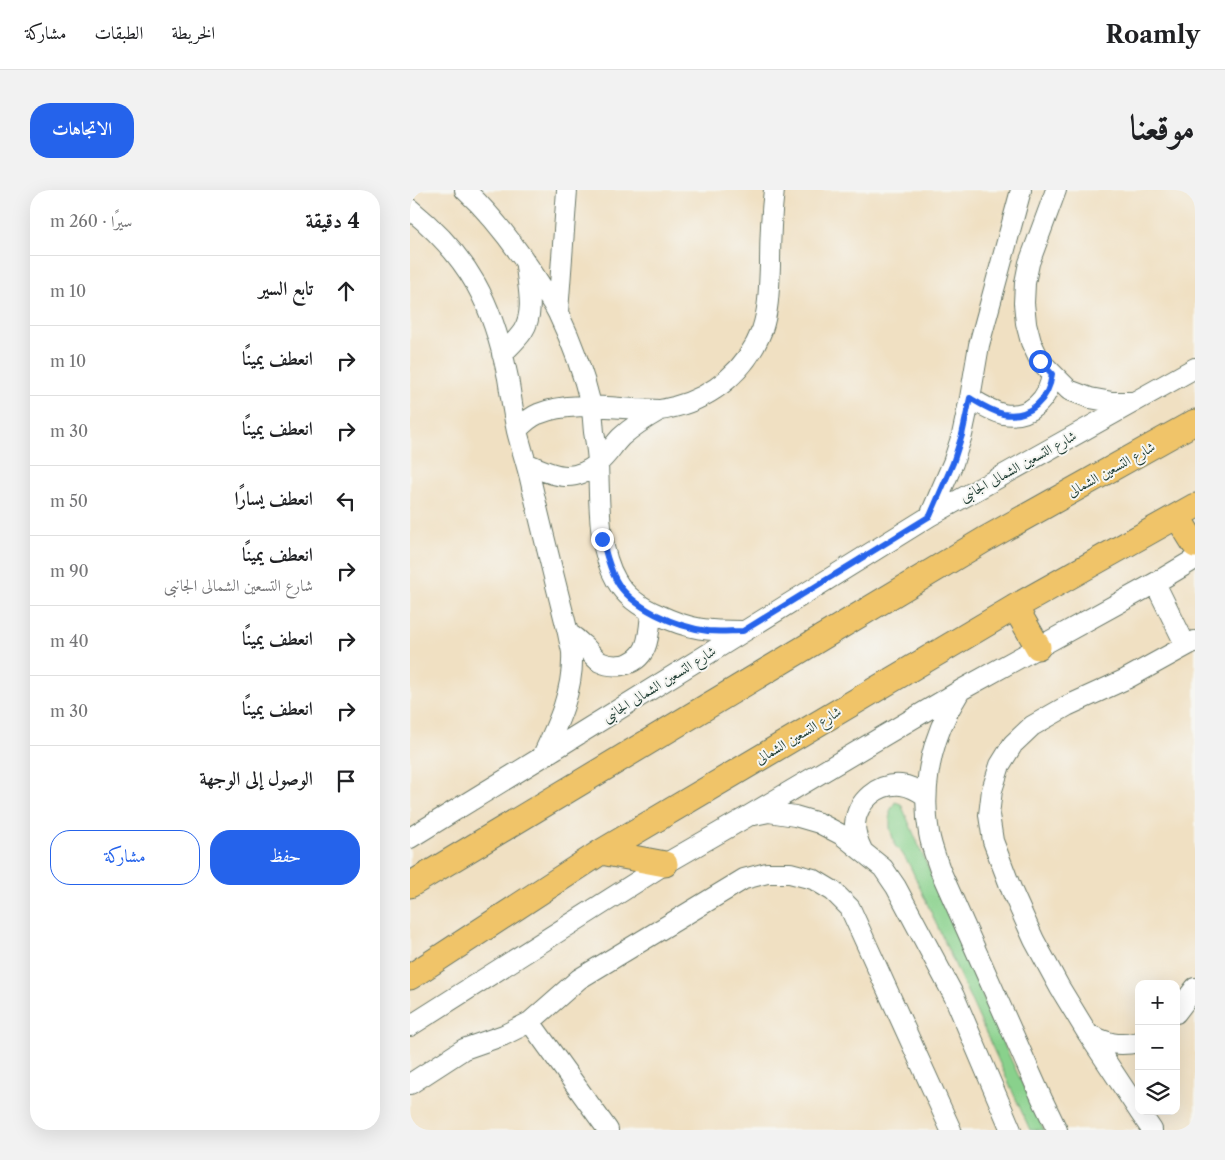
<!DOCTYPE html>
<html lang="ar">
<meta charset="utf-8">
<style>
:root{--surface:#fff;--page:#f2f2f2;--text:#202124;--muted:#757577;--line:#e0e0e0;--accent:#2563eb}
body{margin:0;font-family:"Libre Caslon Text",Amiri,serif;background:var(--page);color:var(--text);direction:rtl}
.controls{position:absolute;right:15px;bottom:15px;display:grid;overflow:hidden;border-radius:10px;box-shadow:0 5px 20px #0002}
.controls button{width:45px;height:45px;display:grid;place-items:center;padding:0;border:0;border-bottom:1px solid var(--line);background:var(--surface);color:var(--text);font:25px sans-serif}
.stop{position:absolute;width:15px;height:15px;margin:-11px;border:4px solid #2563eb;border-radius:50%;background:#fff}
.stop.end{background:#2563eb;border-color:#fff;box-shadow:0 1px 5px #0008}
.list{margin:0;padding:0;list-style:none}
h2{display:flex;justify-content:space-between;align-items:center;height:65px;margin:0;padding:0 20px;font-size:21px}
h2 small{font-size:16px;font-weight:400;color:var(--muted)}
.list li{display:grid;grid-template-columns:32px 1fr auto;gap:15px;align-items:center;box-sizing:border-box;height:70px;padding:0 20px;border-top:1px solid var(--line)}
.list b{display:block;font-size:19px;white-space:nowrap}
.list p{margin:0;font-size:16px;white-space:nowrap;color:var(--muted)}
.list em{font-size:16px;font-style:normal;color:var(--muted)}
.actions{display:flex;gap:10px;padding:15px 20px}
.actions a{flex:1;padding:11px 0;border:1px solid var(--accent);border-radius:20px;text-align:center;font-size:18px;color:var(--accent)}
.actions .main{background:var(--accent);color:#fff}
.icon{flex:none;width:28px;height:28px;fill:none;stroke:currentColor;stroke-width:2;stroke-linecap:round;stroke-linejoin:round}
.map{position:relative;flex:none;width:785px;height:940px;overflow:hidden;direction:ltr;border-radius:20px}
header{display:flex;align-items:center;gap:30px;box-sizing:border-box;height:70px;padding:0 25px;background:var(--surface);border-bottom:1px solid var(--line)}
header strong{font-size:24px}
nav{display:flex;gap:28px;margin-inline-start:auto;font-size:18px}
.intro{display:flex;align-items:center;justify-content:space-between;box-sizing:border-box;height:120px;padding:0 30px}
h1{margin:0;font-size:35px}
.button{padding:12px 22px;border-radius:20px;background:var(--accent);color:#fff;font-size:18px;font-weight:700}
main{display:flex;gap:30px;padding:0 30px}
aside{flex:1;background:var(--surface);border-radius:20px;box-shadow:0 5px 20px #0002}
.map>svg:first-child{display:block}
.green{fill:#89d18c;stroke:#548760}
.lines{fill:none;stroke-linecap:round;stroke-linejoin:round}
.minor-casing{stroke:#687666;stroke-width:22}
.major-casing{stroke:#687666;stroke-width:27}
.minor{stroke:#fff;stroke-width:20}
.major{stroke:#f0c469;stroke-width:25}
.route{stroke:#2563eb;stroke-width:6}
.labels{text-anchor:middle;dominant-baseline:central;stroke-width:4;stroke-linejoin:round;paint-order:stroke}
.street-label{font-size:14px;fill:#1f3d34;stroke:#f6f6f2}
</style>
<header>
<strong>Roamly</strong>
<nav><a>الخريطة</a><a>الطبقات</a><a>مشاركة</a></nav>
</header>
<div class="intro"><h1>موقعنا</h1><a class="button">الاتجاهات</a></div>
<main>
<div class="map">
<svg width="785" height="940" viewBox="0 0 785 940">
<rect width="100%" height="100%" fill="#f6f6f2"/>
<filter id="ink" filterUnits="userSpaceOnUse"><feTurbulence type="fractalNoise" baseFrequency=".02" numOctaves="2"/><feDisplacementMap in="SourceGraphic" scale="10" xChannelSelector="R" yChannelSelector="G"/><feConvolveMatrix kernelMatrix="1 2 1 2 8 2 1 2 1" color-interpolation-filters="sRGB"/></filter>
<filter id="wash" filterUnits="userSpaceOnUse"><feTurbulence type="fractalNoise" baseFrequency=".0096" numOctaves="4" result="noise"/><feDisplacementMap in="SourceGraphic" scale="20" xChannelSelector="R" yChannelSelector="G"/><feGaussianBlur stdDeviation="1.12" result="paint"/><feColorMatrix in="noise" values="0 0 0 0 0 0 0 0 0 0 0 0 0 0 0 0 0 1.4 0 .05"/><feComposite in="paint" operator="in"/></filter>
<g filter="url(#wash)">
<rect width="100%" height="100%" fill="#f0e0c2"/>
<path class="green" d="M485 612 491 614 590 846 634 940H620L500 676 492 663 485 656 480 638V621Z"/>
</g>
<g filter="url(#ink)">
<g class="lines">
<defs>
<path id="minor" d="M55 0C84 27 109 61 130 94 136 103 143 113 148 123 161 150 174 186 181 215 183 224 183 233 184 242 186 253 188 264 188 275 190 312 187 357 206 390 215 406 232 418 249 425 280 440 299 441 333 441
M646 0 619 73 615 93 614 113 616 133 621 152 630 171 659 200 680 208 702 212H723
M0 19C60 68 83 114 98 188 101 206 103 223 107 241 111 257 116 272 120 288 132 340 145 391 158 443 159 449 161 456 162 462 164 500 148 534 132 567
M148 122 157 0
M92 164C99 157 107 150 113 141 125 122 118 97 116 76
M560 208C570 214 581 221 593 224 620 229 639 209 642 184
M107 240C113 234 120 227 128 224 157 212 195 217 226 219 234 219 241 220 249 220 254 220 259 218 264 217 304 207 337 179 352 140 359 119 359 97 360 76 360 51 361 25 364 0
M116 273C142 285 163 295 188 273 197 266 203 255 211 247 223 236 236 228 250 220
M520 326 543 273 552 245 560 208 569 155 611 0
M745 393 776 456
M158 443C163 446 168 450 173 455 179 460 183 467 190 472 196 475 205 476 212 475 240 470 239 443 241 422
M550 501C546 508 541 516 537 524 519 560 512 604 519 643 521 656 526 668 530 680L632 909 647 940
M344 625 359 622 385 626 409 633 432 645 473 678 486 697 544 806 601 940
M0 648 132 567 520 326 785 178
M452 660C448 652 445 644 445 634 447 611 468 593 491 595 501 596 509 601 516 606
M766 823 785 798
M120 832 198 940
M0 836 255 674 340 625 551 500 745 393 785 369
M678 844C698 853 707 857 729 852
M0 894 54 859 94 845 120 832 169 789 334 689 357 683H380L403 689 423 701 440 718 541 940
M729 921 678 844 650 798 624 750 602 701 583 651 579 625 582 600 590 575 603 554 622 536 657 516 716 489 785 451
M729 921 742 940"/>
<path id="major" d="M767 326 785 355
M605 417 628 457
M191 662 255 674
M0 695 574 350 785 232
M0 787 191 662 605 417 785 316"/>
</defs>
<use href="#minor" class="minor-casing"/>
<use href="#major" class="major-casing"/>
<use href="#minor" class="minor"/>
<use href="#major" class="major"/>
</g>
</g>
<g class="lines" filter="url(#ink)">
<path class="route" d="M192 349C196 363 199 377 206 390 221 418 267 437 298 441 310 442 321 441 333 441L520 326 543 273 552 245 560 208C570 214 581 221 593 224 620 229 639 209 642 184L630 171"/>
</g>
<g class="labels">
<g class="street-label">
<text transform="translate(608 276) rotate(-29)">شارع التسعين الشمالى الجانبى</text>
<text transform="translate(701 279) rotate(-29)">شارع التسعين الشمالى</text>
<text transform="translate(249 494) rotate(-32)">شارع التسعين الشمالى الجانبى</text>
<text transform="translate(388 545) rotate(-31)">شارع التسعين الشمالى</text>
</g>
</g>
</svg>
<div class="controls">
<button>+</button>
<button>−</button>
<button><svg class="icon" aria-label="layers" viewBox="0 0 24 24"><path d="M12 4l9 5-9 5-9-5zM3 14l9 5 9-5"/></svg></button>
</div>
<div class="stop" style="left:630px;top:171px"></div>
<div class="stop end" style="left:192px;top:349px"></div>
</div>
<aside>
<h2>4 دقيقة<small>سيرًا · 260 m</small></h2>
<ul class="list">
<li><svg class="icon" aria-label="ahead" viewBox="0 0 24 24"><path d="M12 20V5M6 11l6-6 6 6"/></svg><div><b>تابع السير</b></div><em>10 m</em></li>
<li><svg class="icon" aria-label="right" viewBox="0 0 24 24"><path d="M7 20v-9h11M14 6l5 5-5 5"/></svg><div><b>انعطف يمينًا</b></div><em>10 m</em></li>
<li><svg class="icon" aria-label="right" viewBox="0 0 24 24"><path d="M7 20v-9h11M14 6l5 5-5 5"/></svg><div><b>انعطف يمينًا</b></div><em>30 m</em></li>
<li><svg class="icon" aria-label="left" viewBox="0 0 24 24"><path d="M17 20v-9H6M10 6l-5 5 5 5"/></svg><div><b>انعطف يسارًا</b></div><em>50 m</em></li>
<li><svg class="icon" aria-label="right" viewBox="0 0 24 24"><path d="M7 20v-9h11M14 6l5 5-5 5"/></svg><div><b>انعطف يمينًا</b><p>شارع التسعين الشمالى الجانبى</p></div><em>90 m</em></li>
<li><svg class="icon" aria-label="right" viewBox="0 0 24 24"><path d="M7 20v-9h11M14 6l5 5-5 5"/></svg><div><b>انعطف يمينًا</b></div><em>40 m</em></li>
<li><svg class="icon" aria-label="right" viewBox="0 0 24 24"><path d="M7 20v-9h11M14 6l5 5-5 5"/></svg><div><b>انعطف يمينًا</b></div><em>30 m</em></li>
<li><svg class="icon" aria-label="arrive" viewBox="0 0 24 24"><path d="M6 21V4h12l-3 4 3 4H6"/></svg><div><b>الوصول إلى الوجهة</b></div></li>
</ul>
<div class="actions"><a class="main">حفظ</a><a>مشاركة</a></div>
</aside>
</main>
